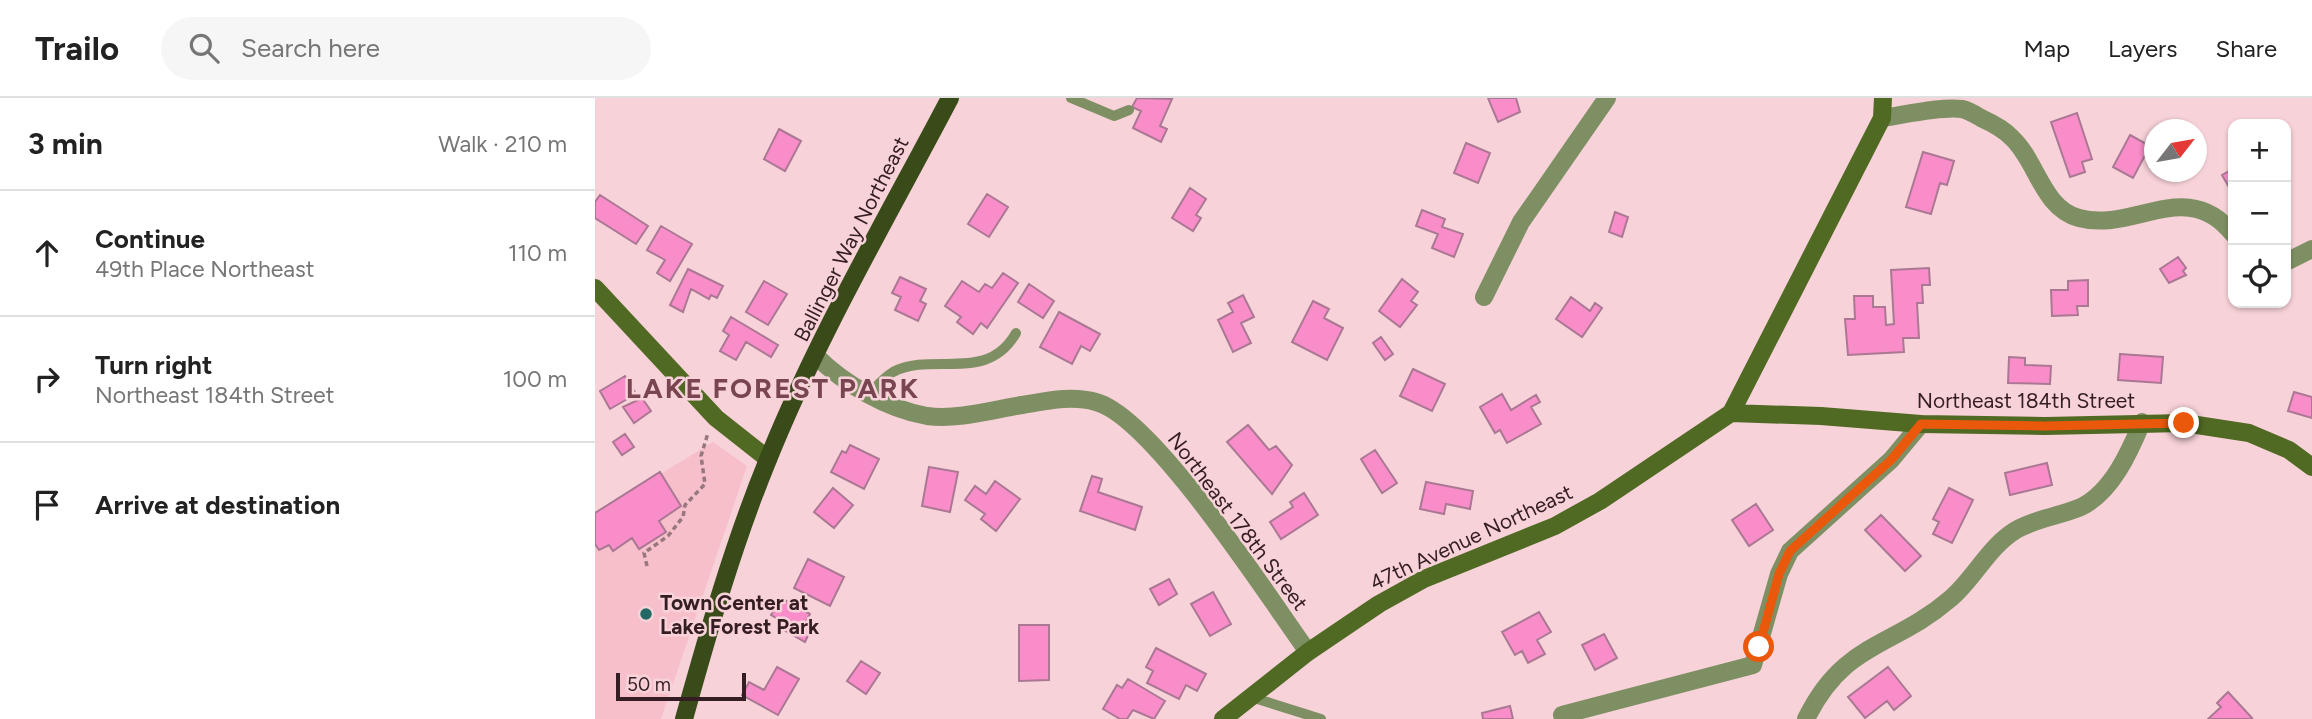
<!DOCTYPE html>
<meta charset="utf-8">
<style>
:root{--surface:#fff;--page:#f6f6f6;--text:#222;--muted:#767676;--line:#e0e0e0}
body{margin:0;font-family:Figtree,sans-serif;background:var(--page);color:var(--text)}
.controls{position:absolute;right:21px;top:21px;display:grid;overflow:hidden;border-radius:14px;box-shadow:0 2px 5px #0004}
.controls button{width:63px;height:63px;display:grid;place-items:center;padding:0;border:0;border-bottom:2px solid var(--line);background:var(--surface);color:var(--text);font:35px sans-serif}
.compass{position:absolute;left:1549px;top:21px;width:63px;height:63px;border-radius:50%;background:var(--surface);box-shadow:0 2px 5px #0004;rotate:59deg}
.scale{position:absolute;left:21px;bottom:18px;width:130px;box-sizing:border-box;padding-left:7px;border:4px solid #351e23;border-top:0;font-size:19px;line-height:24px;white-space:nowrap;color:#351e23;-webkit-text-stroke:5px #f8d2d9;paint-order:stroke}
.stop{position:absolute;width:21px;height:21px;margin:-16px;border:5px solid #ea580c;border-radius:50%;background:#fff}
.stop.end{background:#ea580c;border-color:#fff;box-shadow:0 2px 7px #0008}
.list{margin:0;padding:0;list-style:none}
h2{display:flex;justify-content:space-between;align-items:center;height:91px;margin:0;padding:0 28px;font-size:30px}
h2 small{font-size:23px;font-weight:400;color:var(--muted)}
.list li{display:grid;grid-template-columns:46px 1fr auto;gap:21px;align-items:center;box-sizing:border-box;height:126px;padding:0 28px;border-top:2px solid var(--line)}
.list b{display:block;font-size:26px;white-space:nowrap}
.list p{margin:0;font-size:23px;white-space:nowrap;color:var(--muted)}
.list em{font-size:23px;font-style:normal;color:var(--muted)}
.icon{flex:none;width:38px;height:38px;fill:none;stroke:currentColor;stroke-width:2;stroke-linecap:round;stroke-linejoin:round}
.map{position:relative;flex:none;width:1717px;height:621px;overflow:hidden}
header{display:flex;align-items:center;gap:42px;box-sizing:border-box;height:98px;padding:0 35px;background:var(--surface);border-bottom:2px solid var(--line)}
header strong{font-size:33px}
nav{display:flex;gap:38px;margin-inline-start:auto;font-size:24px}
.search{width:490px;height:63px;background:var(--page);display:flex;align-items:center;gap:18px;box-sizing:border-box;padding:0 24px;border-radius:38px;color:var(--muted);font-size:26px}
main{display:flex}
aside{flex:1;background:var(--surface)}
.map>svg:first-child{display:block}
.built{fill:#f7bfc9}
.building{fill:#f98dca;stroke:#aa7893;stroke-width:2}
.lines{fill:none;stroke-linecap:round;stroke-linejoin:round}
.path{stroke:#96787e;stroke-width:3.5;stroke-dasharray:5 3.5;stroke-linecap:butt}
.lane{stroke:#7e9063;stroke-width:10}
.street{stroke:#7e9063;stroke-width:18}
.secondary{stroke:#516a23;stroke-width:18}
.primary{stroke:#3a4b1a;stroke-width:18}
.route{stroke:#ea580c;stroke-width:9}
.poi-dot{fill:#216a63;stroke:#f8d2d9;stroke-width:2.5}
.labels{text-anchor:middle;dominant-baseline:central;stroke-width:5;stroke-linejoin:round;paint-order:stroke}
.street-label{font-size:21px;fill:#351e23;stroke:#f8d2d9}
.poi-label{font-size:21px;font-weight:bold;fill:#351e23;stroke:#f8d2d9;text-anchor:start}
.district-label{font-size:28px;font-weight:bold;letter-spacing:2px;fill:#784550;stroke:#f8d2d9}
</style>
<header>
<strong>Trailo</strong>
<div class="search"><svg class="icon" aria-label="search" viewBox="0 0 24 24"><circle cx="10" cy="10" r="6"/><path d="M15 15l6 6"/></svg>Search here</div>
<nav><a>Map</a><a>Layers</a><a>Share</a></nav>
</header>
<main>
<aside>
<h2>3 min<small>Walk · 210 m</small></h2>
<ul class="list">
<li><svg class="icon" aria-label="ahead" viewBox="0 0 24 24"><path d="M12 20V5M6 11l6-6 6 6"/></svg><div><b>Continue</b><p>49th Place Northeast</p></div><em>110 m</em></li>
<li><svg class="icon" aria-label="right" viewBox="0 0 24 24"><path d="M7 20v-9h11M14 6l5 5-5 5"/></svg><div><b>Turn right</b><p>Northeast 184th Street</p></div><em>100 m</em></li>
<li><svg class="icon" aria-label="arrive" viewBox="0 0 24 24"><path d="M6 21V4h12l-3 4 3 4H6"/></svg><div><b>Arrive at destination</b></div></li>
</ul>
</aside>
<div class="map">
<svg width="1717" height="621" viewBox="0 0 1717 621">
<rect width="100%" height="100%" fill="#f8d2d9"/>
<path class="built" d="M118 344 152 368 66 621H0V416Z"/>
<path class="building" d="M542 0 577 1 565 28 572 31 566 44 538 30 546 13 537 9Z
M893 0H921L925 14 903 24Z
M1482 15 1497 61 1487 64 1490 74 1475 79 1456 24Z
M184 31 206 43 190 73 169 61Z
M1535 37 1555 48 1538 80 1518 69Z
M871 45 895 55 883 85 859 75Z
M1328 54 1359 63 1352 87 1345 85 1336 116 1311 109Z
M1634 73 1638 80V96L1627 77Z
M595 90 611 101 601 117 606 120 598 133 577 120Z
M392 96 413 109 394 139 373 126Z
M5 97 53 128 41 146 0 120V104Z
M827 112 850 121 847 129 868 136 859 159 837 150 843 136 821 128Z
M1020 114 1033 119 1027 139 1014 134Z
M66 128 97 146 75 183 62 175 70 162 52 152Z
M1583 159 1591 170 1588 173 1591 177 1574 185 1565 171Z
M1334 170 1335 187H1327L1328 205H1322L1324 240H1308L1309 254 1253 257 1250 221H1260L1259 198H1278V209H1290L1291 227 1299 226 1296 172Z
M93 171 128 188 122 200 116 197 114 201 96 191 88 214 75 207Z
M408 175 423 185 392 230 386 225 378 236 362 224 366 219 350 208 367 183 384 194 390 186 397 190Z
M305 179 331 191 325 203 331 206 323 223 300 212 306 199 297 195Z
M807 181 823 194 816 203 822 207 805 229 784 213Z
M1493 182V208H1482L1483 217 1457 218 1456 192H1473V183Z
M169 183 192 196 173 227 151 214Z
M434 186 459 203 448 220 423 204Z
M648 197 659 219 646 225 656 245 638 254 623 222 638 214 633 205Z
M976 199 995 213 1000 205 1007 210 987 239 961 221Z
M718 203 734 211 729 220 748 230 732 262 697 244Z
M464 214 505 236 495 253 486 248 477 266 445 249Z
M136 219 183 247 176 259 151 244 141 262 125 253 134 237 128 233Z
M786 239 798 256 790 262 778 245Z
M1525 256 1568 259 1566 285 1523 282Z
M1414 259 1430 260V267L1456 268 1455 286 1413 285Z
M818 271 850 286 837 313 805 298Z
M30 278 41 296 15 311 5 293Z
M1699 294 1717 299V320L1693 313Z
M907 296 916 312 941 297 945 304 936 309 946 326 912 345 905 332 900 335 885 309Z
M47 300 56 313 39 325 28 309Z
M653 327 674 352 681 348 697 367 677 396 632 344Z
M30 336 39 349 27 357 18 344Z
M255 347 284 361 269 391 236 374 247 353 251 355Z
M780 352 802 385 787 395 766 361Z
M1452 365 1457 387 1415 397 1410 375Z
M334 369 363 374 355 414 327 408Z
M65 374 86 408 64 423 71 434 44 451 37 440 18 453 14 447 4 452 0 446V415Z
M497 378 507 381 503 394 547 409 540 432 485 413Z
M400 383 425 401 401 433 386 421 390 416 370 402 380 388 391 396Z
M831 384 878 393 875 411 851 406 849 416 825 411Z
M238 390 258 407 239 430 219 414Z
M1354 390 1378 402 1357 445 1338 436 1344 424 1338 421Z
M709 395 723 417 686 441 675 424 698 409 695 404Z
M1161 406 1178 432 1154 448 1137 422Z
M1286 417 1326 458 1310 473 1270 432Z
M213 461 249 479 235 508 199 490Z
M574 481 582 496 564 507 555 491Z
M618 494 636 526 615 538 596 506Z
M186 500 215 516 210 525 217 529 210 544 182 528 186 523 176 517Z
M944 514 956 534 942 542 950 556 933 565 927 553 920 557 907 534Z
M424 527H454V582L424 583Z
M1009 536 1022 560 1000 572 987 547Z
M561 550 611 576 602 593 591 587 584 601 552 585 558 573 551 569Z
M266 563 285 575 271 596 252 583Z
M182 569 204 581 183 617 147 597 154 584 169 592Z
M1293 569 1316 598 1299 612 1292 603 1270 620 1253 599Z
M533 581 570 603 559 621 538 612 532 621H525L508 611 522 587 527 590Z
M1633 594 1657 620 1655 621H1613L1626 609 1622 605Z
M915 608 918 621H888L887 615Z"/>
<g class="lines">
<path class="path" d="M52 468 49 455 73 438 88 419 90 407 110 386 106 358 113 335"/>
<path class="lane" d="M476 0 519 18 534 12
M274 296C281 289 289 279 298 274 339 253 392 286 421 235
M656 599 726 621"/>
<path class="street" d="M1287 20C1309 17 1346 8 1367 11 1373 12 1381 17 1386 20 1397 25 1409 31 1417 40 1442 63 1447 110 1484 120 1539 135 1592 78 1638 136
M1691 164 1717 151
M889 199 926 124 1012 0
M221 258C249 286 292 311 332 318 363 322 397 312 427 307 451 303 477 297 501 304 558 319 674 500 713 554
M967 617 1158 567 1184 476 1195 453 1296 362 1326 326
M1211 621C1249 543 1298 550 1355 501 1379 481 1393 449 1421 432 1442 420 1465 418 1486 409 1517 394 1535 353 1547 324"/>
<path class="secondary" d="M0 190 121 320 173 361
M1136 315 1226 318 1326 326 1450 328 1589 325 1654 335 1694 352 1717 369
M628 621 713 554 784 506 829 481 960 428 1005 403 1136 315 1287 20 1288 0"/>
<path class="primary" d="M89 621C113 535 138 447 172 364 222 239 292 120 355 0"/>
</g>
<g class="lines">
<path class="route" d="M1164 549 1184 476 1195 453 1296 362 1326 326 1450 328 1589 325"/>
</g>
<circle class="poi-dot" cx="51" cy="516" r="7"/>
<g class="labels">
<g class="street-label">
<text transform="translate(256 141) rotate(-63)">Ballinger Way Northeast</text>
<text x="1431" y="302">Northeast 184th Street</text>
<text transform="translate(643 423) rotate(53)">Northeast 178th Street</text>
<text transform="translate(876 439) rotate(-25)">47th Avenue Northeast</text>
</g>
<g class="poi-label">
<text x="65" y="504">Town Center at<tspan x="65" dy="24">Lake Forest Park</tspan></text>
</g>
<g class="district-label">
<text x="178" y="290">LAKE FOREST PARK</text>
</g>
</g>
</svg>
<div class="controls">
<button>+</button>
<button>−</button>
<button><svg class="icon" aria-label="locate" viewBox="0 0 24 24"><circle cx="12" cy="12" r="6"/><path d="M12 2v4M12 18v4M2 12h4M18 12h4"/></svg></button>
</div>
<svg class="compass" viewBox="-18 -18 36 36"><path d="M0-13l5 13h-10z" fill="#e53935"/><path d="M0 13l5-13h-10z" fill="#767676"/></svg>
<div class="scale">50 m</div>
<div class="stop" style="left:1164px;top:549px"></div>
<div class="stop end" style="left:1589px;top:325px"></div>
</div>
</main>
